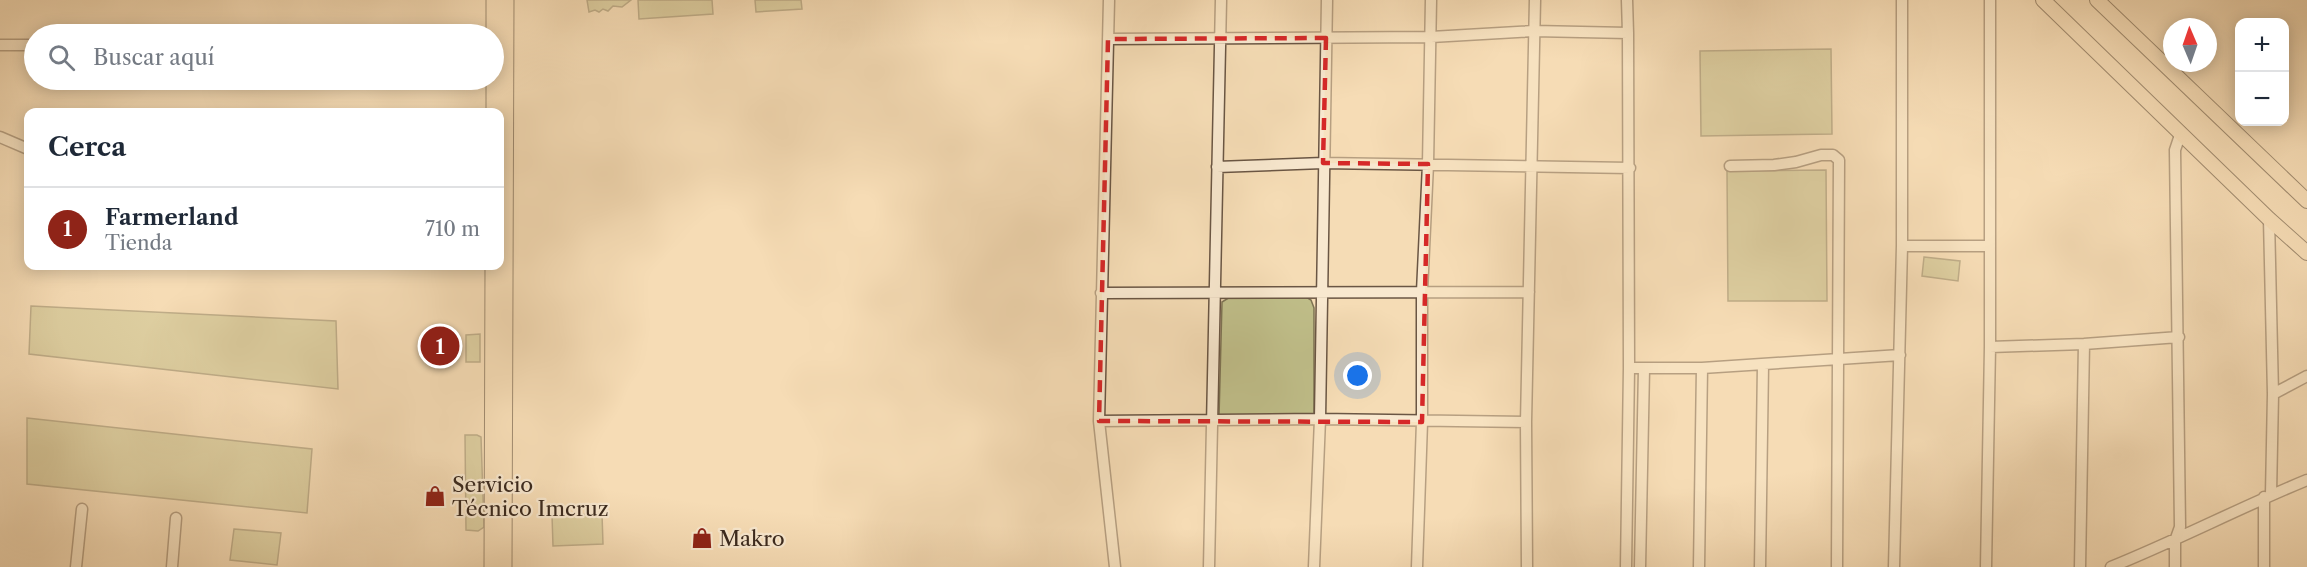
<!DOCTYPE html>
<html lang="es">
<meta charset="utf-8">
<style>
:root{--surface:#fff;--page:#f2f2f3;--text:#1f2937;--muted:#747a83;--line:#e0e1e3;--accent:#8f2418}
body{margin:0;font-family:"Libre Caslon Text",serif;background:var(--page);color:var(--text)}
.controls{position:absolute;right:18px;top:18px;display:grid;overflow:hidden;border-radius:12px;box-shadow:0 3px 15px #0003}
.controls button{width:54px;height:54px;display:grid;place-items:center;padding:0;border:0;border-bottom:2px solid var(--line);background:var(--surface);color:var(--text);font:30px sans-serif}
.compass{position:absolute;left:2163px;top:18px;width:54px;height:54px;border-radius:50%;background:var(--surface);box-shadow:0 3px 15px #0003;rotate:358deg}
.you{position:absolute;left:1358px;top:376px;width:21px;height:21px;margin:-15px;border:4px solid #fff;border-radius:50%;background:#1a73e8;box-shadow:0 0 0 9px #1a73e833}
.badge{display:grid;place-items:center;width:39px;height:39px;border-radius:50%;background:var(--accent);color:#fff;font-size:20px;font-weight:700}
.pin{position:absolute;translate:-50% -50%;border:3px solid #fff;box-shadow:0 2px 6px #0006}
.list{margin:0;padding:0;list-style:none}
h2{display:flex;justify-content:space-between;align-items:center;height:78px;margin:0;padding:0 24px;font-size:26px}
h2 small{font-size:20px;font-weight:400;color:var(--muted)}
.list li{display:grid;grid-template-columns:39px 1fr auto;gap:18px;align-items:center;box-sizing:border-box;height:84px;padding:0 24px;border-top:2px solid var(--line)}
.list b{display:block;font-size:22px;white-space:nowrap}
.list p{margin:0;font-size:20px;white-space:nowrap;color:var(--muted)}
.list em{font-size:20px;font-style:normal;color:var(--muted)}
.icon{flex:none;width:33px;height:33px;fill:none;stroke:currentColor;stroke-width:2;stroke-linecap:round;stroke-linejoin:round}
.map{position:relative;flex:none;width:2307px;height:567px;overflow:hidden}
.search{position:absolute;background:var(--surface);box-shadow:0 3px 15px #0003;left:24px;top:24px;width:480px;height:66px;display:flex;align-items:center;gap:15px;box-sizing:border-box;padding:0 21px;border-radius:33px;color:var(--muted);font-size:22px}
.panel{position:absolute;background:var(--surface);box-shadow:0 3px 15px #0003;left:24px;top:108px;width:480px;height:162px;border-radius:12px}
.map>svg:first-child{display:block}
.green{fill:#c0bf8a;stroke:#7e7454;stroke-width:1.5}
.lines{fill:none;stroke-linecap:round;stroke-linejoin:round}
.minor-casing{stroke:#6a5644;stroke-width:13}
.major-casing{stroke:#3b2a1e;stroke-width:16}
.highway-casing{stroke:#3b2a1e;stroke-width:17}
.minor{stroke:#f8e8cf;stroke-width:10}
.major{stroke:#f5dcb5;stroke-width:14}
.highway{stroke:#f5dcb5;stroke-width:15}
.marked{fill:none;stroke:#d62828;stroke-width:4.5;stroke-dasharray:12 8;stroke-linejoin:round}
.labels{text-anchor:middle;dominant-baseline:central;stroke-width:4.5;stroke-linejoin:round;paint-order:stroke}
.poi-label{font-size:21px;fill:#3b2a1e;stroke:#f8e8cf;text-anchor:start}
</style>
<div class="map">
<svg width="2307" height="567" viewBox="0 0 2307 567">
<rect width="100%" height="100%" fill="#f5dcb5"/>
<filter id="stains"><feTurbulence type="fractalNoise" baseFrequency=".00333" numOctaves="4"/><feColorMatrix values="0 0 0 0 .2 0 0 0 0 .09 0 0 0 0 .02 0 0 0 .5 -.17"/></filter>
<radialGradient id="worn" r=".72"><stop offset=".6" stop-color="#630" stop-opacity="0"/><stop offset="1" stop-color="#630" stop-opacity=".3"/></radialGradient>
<path class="green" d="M587 0H631L622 7 613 6 608 11 603 9 599 12 595 10 589 12Z
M638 0H712L713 14 639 19Z
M755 0H801L802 9 756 12Z
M1831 49 1832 134 1701 136 1700 51Z
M1826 170 1827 301H1728L1727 171Z
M1924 257 1960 261 1958 281 1922 276Z
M1230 297H1306L1311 300 1314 308V416L1219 417 1222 302Z
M31 306 336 321 338 389 29 354Z
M480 334V362H466V335Z
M27 418 312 449 307 513 27 484Z
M465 435H477L481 437 484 527 478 531 466 530Z
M602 514 603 544 553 546 552 515Z
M234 529 281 533 277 565 230 560Z"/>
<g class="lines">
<defs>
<path id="minor" d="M1109 0 1099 421 1115 567
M1627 0 1628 33
M1108 39 1431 37 1534 31 1628 33 1629 368 1626 567
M0 45H34
M0 137 28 149
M1730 166 1774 165 1796 162 1821 155H1833L1839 160 1837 567
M1217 167 1323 163 1630 168
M2269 219 2273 394 2271 494
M1902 246H1990
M1101 293 1529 292
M1990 347 2084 344 2179 337
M1629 368H1702L1900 355
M2273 394 2307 376
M1099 421 1320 419 1526 422
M2264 497V567
M76 567 82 509
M172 567 176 518
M1209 567 1221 0
M1314 567 1320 419 1327 0
M1417 567 1422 422V292L1428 164 1431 0
M1527 567 1526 422 1535 0
M1640 567 1644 369
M1699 567 1702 368
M1760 567 1763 365
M1894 567 1902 246V0
M1986 567 1990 347V0
M2080 567 2084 344
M2111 567C2178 540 2241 507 2307 480
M2175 567V541L2180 527 2175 150 2181 132"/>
<path id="major" d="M2043 0 2269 219 2307 253
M2097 0 2307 201"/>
<path id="highway" d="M494 112V0
M492 567 493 266
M504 567 506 0"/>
</defs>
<use href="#minor" class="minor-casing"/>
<use href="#major" class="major-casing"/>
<use href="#highway" class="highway-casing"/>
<use href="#minor" class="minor"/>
<use href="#major" class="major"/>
<use href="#highway" class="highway"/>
</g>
<path d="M0 0H2307V567H0ZM1326 38 1323 163 1428 164 1422 422 1099 421 1108 39Z" fill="#f5dcb5" fill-opacity=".55" fill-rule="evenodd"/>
<path class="marked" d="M1326 38 1323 163 1428 164 1422 422 1099 421 1108 39Z"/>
<defs>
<symbol id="shop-bare" viewBox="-9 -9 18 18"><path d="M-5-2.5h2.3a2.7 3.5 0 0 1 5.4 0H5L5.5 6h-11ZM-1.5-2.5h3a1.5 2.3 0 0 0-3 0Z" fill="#8f2418" stroke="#f8e8cf" stroke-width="2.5" paint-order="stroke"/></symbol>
</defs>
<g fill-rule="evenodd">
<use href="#shop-bare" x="420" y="481" width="30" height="30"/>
<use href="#shop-bare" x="687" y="523" width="30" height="30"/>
</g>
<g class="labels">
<g class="poi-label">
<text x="452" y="484">Servicio<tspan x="452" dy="24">Técnico Imcruz</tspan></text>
<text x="719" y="538">Makro</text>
</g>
</g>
<rect width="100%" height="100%" filter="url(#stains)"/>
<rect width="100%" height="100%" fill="url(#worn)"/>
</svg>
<div class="controls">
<button>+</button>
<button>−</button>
</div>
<svg class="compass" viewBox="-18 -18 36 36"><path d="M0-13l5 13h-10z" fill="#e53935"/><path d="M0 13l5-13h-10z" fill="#747a83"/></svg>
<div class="you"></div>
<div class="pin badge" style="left:440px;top:346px">1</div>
<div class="search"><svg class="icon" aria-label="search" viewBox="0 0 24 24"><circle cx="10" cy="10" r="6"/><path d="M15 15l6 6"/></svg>Buscar aquí</div>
<section class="panel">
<h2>Cerca<small></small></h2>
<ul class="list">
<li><span class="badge">1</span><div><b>Farmerland</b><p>Tienda</p></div><em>710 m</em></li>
</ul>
</section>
</div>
